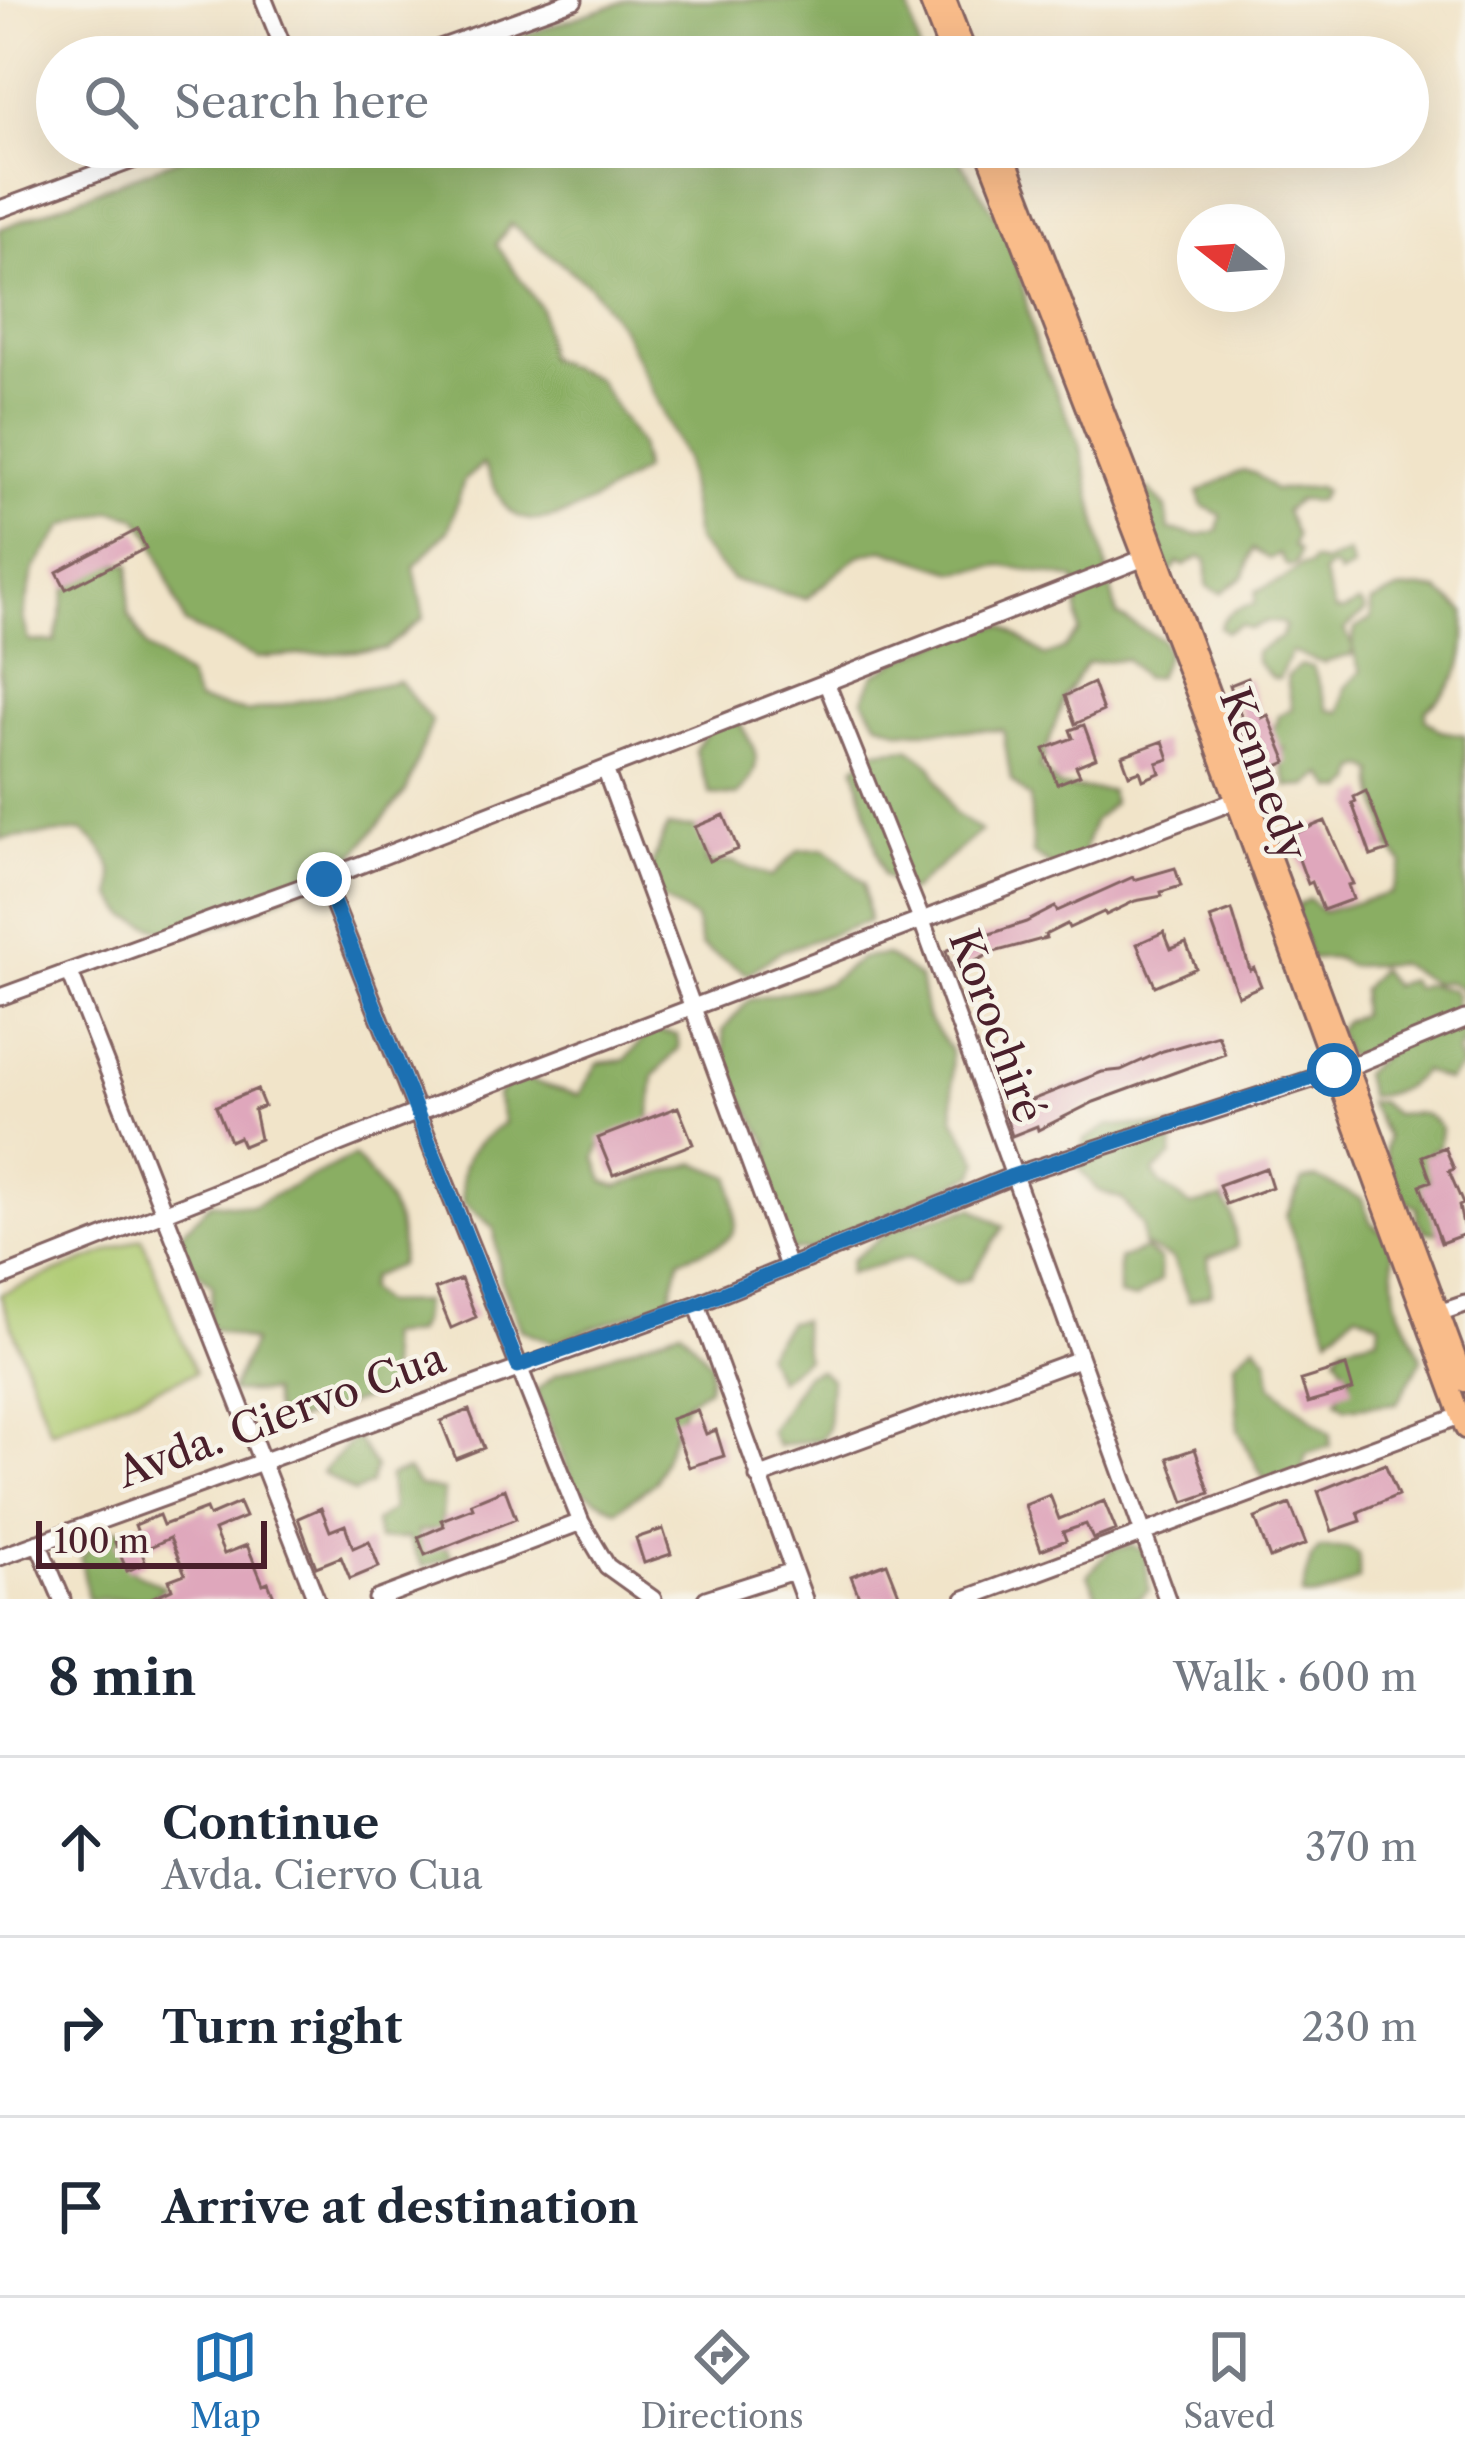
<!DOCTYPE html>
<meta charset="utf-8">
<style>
:root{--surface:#fff;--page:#f2f2f3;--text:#1f2937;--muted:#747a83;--line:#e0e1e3;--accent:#1f6fb2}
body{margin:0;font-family:"Libre Caslon Text",serif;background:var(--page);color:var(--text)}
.compass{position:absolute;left:1177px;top:204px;width:108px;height:108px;border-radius:50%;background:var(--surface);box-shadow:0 12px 48px #0002;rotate:287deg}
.scale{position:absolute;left:36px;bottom:30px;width:231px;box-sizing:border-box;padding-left:12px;border:6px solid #4a1f2b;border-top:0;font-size:33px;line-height:42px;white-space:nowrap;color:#4a1f2b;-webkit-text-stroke:9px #f7f3e8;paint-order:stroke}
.stop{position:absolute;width:36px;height:36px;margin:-27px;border:9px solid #1f6fb2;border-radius:50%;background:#fff}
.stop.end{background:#1f6fb2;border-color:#fff;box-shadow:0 3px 12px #0008}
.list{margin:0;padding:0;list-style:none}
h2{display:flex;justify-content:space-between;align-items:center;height:156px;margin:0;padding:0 48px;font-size:51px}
h2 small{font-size:39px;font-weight:400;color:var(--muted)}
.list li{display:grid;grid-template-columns:78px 1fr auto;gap:36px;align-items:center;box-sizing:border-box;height:180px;padding:0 48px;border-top:3px solid var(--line)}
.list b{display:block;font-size:45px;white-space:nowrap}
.list p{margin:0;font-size:39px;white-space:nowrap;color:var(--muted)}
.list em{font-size:39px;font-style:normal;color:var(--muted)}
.icon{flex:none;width:66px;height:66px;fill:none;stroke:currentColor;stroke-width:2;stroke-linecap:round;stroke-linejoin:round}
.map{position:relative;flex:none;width:1465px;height:1599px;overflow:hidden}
.search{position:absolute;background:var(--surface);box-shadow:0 12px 48px #0002;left:36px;right:36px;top:36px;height:132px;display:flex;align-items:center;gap:30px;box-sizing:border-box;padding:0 42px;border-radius:66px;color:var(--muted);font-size:45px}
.sheet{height:696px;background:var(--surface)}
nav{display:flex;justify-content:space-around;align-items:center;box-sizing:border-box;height:168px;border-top:3px solid var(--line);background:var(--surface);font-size:33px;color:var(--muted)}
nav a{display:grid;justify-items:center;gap:6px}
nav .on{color:var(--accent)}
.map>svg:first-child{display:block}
.green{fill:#adca71;stroke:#7c744e;stroke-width:3}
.forest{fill:#8aae63;stroke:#6a6647;stroke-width:3}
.building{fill:#dfa7bc}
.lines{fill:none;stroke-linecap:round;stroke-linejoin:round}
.minor-casing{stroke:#846462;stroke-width:21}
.major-casing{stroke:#846462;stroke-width:24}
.minor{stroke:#fff;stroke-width:15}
.major{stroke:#f9bc8a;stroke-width:18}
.route{stroke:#1f6fb2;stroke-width:15}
.labels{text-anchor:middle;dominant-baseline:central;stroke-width:9;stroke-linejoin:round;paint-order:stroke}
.street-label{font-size:42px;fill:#4a1f2b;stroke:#f7f3e8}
</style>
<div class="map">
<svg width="1465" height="1599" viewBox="0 0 1465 1599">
<rect width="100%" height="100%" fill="#f7f3e8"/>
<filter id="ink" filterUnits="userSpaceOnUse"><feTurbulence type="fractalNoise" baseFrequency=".00833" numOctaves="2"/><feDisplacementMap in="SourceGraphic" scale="24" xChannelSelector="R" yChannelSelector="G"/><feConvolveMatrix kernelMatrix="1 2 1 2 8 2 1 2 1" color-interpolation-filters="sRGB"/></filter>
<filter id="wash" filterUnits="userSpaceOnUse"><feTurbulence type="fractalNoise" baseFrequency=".004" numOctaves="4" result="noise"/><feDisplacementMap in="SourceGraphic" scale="48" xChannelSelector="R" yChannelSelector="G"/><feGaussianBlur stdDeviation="2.7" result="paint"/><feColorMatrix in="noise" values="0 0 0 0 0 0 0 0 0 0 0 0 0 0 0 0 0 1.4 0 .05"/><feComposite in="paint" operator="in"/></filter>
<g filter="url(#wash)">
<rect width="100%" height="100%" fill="#f1e4c9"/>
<path class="green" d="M142 1238 195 1373 50 1431 0 1294Z"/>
<path class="forest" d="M629 0H907L921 57H459Z
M209 147H951L1012 240 1036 346 1080 444 1117 615 1162 640 1167 653 1157 677 1144 678 1126 659 1087 663 1065 696 1040 768 1060 787 1110 791 1113 803 1093 822 1081 860 1056 869 1033 854 1030 798 1011 781 1003 730 900 731 878 722 863 699 874 675 897 661 977 627 1004 626 1045 656 1063 649 1079 632 1075 579 1004 566 955 572 883 549 858 556 806 599 732 580 696 541 685 459 623 330 591 287 511 224 496 244 541 308 547 358 597 379 639 444 643 470C614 489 537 546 505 506 496 494 491 476 483 464L464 480 449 529 414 567 424 618 385 649 257 658 185 624 151 536 136 517 112 511 64 526 34 569 23 618 29 641 55 642 66 589 105 563 130 564 128 613 147 648 188 678 197 701 247 712 399 681 432 722 406 791 345 866 229 923 177 936 128 917 113 897C116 865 107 850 82 831L0 839V229Z
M1243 470 1256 474 1274 490 1319 487 1324 491 1318 501 1298 500 1285 511 1296 536 1293 546 1299 552 1296 565 1287 566 1279 554 1269 559 1253 549 1244 576 1221 593 1207 586V560L1200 557 1184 566 1178 562 1167 577 1133 494 1149 490 1166 508 1169 530 1198 535 1218 531 1221 515 1203 506 1198 492Z
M1348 553 1353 568 1339 575 1336 568 1330 567 1323 573 1335 611 1343 612 1358 603 1363 606 1365 612 1344 630 1353 646 1351 655 1323 663 1291 652 1279 679 1272 678 1256 661V652L1281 637 1285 627 1282 623 1268 622 1250 629 1241 625 1226 632 1220 627C1225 611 1241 607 1255 604L1256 591 1283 580 1301 566H1309L1313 560 1323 563Z
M1424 588 1438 591 1465 612C1465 661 1465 679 1426 710V719L1440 731 1465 735V1004L1461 988 1448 982 1433 983 1399 964 1350 966 1336 958 1310 959 1295 915 1299 904 1309 899 1323 912 1391 893 1403 863 1390 849C1389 821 1373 801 1375 772L1367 767 1358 769 1355 782 1346 790 1334 789 1323 774 1308 786 1288 787 1280 760 1285 748H1275L1265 732 1277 724 1278 716 1292 709 1287 677 1300 665 1313 667 1328 710 1340 712 1345 688 1361 671C1354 660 1351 642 1355 629L1371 619V603L1398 590Z
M737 719C758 753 766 764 737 796L710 794 695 750 710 728Z
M909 748 931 765 954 813 981 831 910 892 883 875 855 767 875 751Z
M667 827 704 828 707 864 733 862 771 877 799 850 826 849 864 883 869 921 779 952 748 974 701 946 695 919 651 892 646 880Z
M887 955 920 978 927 1017 951 1051 954 1118 979 1162 975 1174 811 1250 786 1251 776 1241 768 1143 726 1071 723 1030 749 1000 828 983 861 958Z
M1380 969 1392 985 1409 980 1415 988 1425 984 1453 990 1457 997 1454 1003 1464 1012C1460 1030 1465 1053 1465 1073L1463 1040 1457 1052 1461 1067 1448 1081 1423 1071C1410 1086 1391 1097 1368 1096L1363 1074 1393 1047 1382 1045 1355 1057 1345 1054 1337 1031 1343 1022 1360 1015 1362 989Z
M651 1030 677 1035 679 1048 654 1076 649 1125 600 1146 596 1158 604 1181 617 1186 696 1163 731 1177C739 1242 743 1236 680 1259L669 1301 552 1342 522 1330 500 1279 494 1228 463 1202C458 1157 469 1149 504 1123L497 1096 513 1076 579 1095 598 1063 625 1060Z
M1368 1102H1380L1394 1114C1414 1113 1429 1109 1441 1129L1439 1146 1429 1152 1431 1175 1423 1197 1434 1206 1441 1232H1426L1417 1220V1207L1402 1199 1385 1152 1387 1137Z
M1109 1125 1174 1127 1172 1156 1154 1172 1160 1183 1191 1206 1222 1199 1232 1215 1237 1247 1208 1258 1212 1293 1189 1301 1173 1259 1143 1245 1142 1225 1122 1199 1097 1190 1079 1168 1085 1140Z
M354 1156C382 1186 409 1224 399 1265L371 1277 367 1289 382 1303 423 1302 421 1322 415 1333 386 1336 391 1391 277 1426 271 1392H230L253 1342 207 1327 213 1286 188 1263 179 1236 211 1202 252 1206Z
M1317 1178 1362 1199 1371 1223 1391 1239 1396 1301 1422 1359 1397 1403 1346 1408 1336 1400 1351 1377 1336 1355 1343 1345 1378 1337 1380 1323 1357 1312 1329 1336 1286 1217 1303 1180Z
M973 1208 1004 1227 969 1279 956 1283 909 1257 849 1273 851 1260 894 1228Z
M1145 1249 1160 1260V1281L1135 1299 1119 1295V1259Z
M801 1320 806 1358 778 1380 765 1354 788 1322Z
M681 1329 711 1363 708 1388 686 1402 655 1482 617 1510 575 1487 536 1391 556 1374Z
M1255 1344 1268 1359 1271 1385 1330 1434V1446L1306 1454 1299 1482 1266 1483 1238 1430 1235 1362Z
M819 1370 831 1379 828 1428 821 1439 777 1446 770 1431 806 1374Z
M356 1437 375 1467 370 1485 354 1493 322 1472Z
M407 1470 419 1486 444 1491 441 1529 417 1532 425 1550 446 1547 452 1557 423 1567 408 1538 378 1540 375 1522 392 1510 389 1476Z
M120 1529 132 1571 165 1587 150 1599H88L81 1558 101 1532Z
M1133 1546 1145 1552 1149 1590 1138 1599H1099L1088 1575 1111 1549Z
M1320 1548H1347L1359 1554V1579C1341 1589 1323 1599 1302 1596L1311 1558Z"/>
<g id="blocks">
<path class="building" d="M137 530 146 548 66 589 57 572Z
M1248 678 1262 718 1268 715 1287 762 1261 773 1239 729 1245 726 1230 685Z
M1093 683 1103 711 1075 724 1065 696Z
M1084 725 1096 758 1076 766 1080 775 1057 784 1044 749 1073 738 1070 730Z
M1163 741 1169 759 1157 763 1160 773 1143 780 1140 771 1129 775 1122 756Z
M1366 791 1389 850 1371 856 1352 803 1356 802 1354 797Z
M724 815 738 849 709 861 695 827Z
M1325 821 1353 884 1348 885 1353 899 1323 910 1312 882 1308 884 1290 835Z
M1175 868 1181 886 1161 892 1162 896 1135 901 1106 915 1104 912 1069 928 1067 924 1045 935 1046 938 994 952 953 972 946 951 980 934 981 937 1026 922 1055 907 1057 911 1133 877 1134 880Z
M1232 910 1250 970 1254 968 1261 986 1238 996 1210 918Z
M1164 932 1171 949 1186 943 1196 968 1155 986 1137 944Z
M1218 1035 1225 1054 1094 1102 1038 1130 1037 1126 1012 1136 1004 1111 1102 1072 1121 1070 1163 1051Z
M257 1089 264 1106 254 1110 260 1139 243 1146 239 1137 230 1141 216 1106Z
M678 1107 693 1144 613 1175 598 1138Z
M1445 1147 1454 1169 1449 1171 1463 1204 1459 1206 1465 1234 1441 1243 1420 1185 1431 1181 1422 1156Z
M1266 1168 1272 1187 1226 1204 1219 1185Z
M461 1279 476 1317 451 1328 435 1289Z
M1346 1366 1353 1390 1308 1403 1301 1380Z
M469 1410 484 1448 456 1459 441 1421Z
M697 1410 706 1434 716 1430 724 1456 689 1467 671 1419Z
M1195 1449 1210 1493 1184 1502 1168 1458Z
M1385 1464 1398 1495 1358 1512 1361 1521 1332 1531 1318 1491Z
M505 1489 516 1519 425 1555 418 1537 444 1526 441 1520 473 1508 471 1503Z
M1050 1495 1059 1519 1104 1501 1116 1530 1093 1539 1086 1524 1063 1532 1066 1540 1041 1550 1025 1505Z
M239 1503 245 1517 214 1530 224 1554 247 1545 263 1584 268 1582 275 1599H149L172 1589 169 1580 185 1574 170 1538 141 1551 146 1563 127 1571 115 1542 138 1533 135 1525 159 1515 163 1525 206 1509 209 1516Z
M1290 1504 1306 1544 1270 1558 1255 1518Z
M321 1508 330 1531 345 1525 353 1548 369 1541 379 1567 350 1579 341 1557 316 1567 298 1518Z
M663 1529 671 1554 644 1563 636 1538Z
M887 1563 901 1599H860L851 1576Z"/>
</g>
</g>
<g filter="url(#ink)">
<use href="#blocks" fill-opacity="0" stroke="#846462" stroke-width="3"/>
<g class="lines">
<defs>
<path id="minor" d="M264 0 287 57
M415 57 574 0
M0 209 168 147
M826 682 922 921 1167 1599
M605 769 788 1266
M324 879 581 1522 607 1566 653 1599
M70 973 316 1599
M0 997 324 879 1144 558
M0 1278 415 1113 1245 797
M697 1304 804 1599
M1433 1315 1465 1304
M758 1477 1079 1359
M38 1543 62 1599
M0 1557 697 1304 1012 1176 1349 1067 1465 1019
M377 1599 581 1522
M706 1599 793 1571
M965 1599 1465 1414"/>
<path id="major" d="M929 0 951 57
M946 0 968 57
M985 147 1201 706 1465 1429
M1002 147 1133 486 1465 1382"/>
</defs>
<use href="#minor" class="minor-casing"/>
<use href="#major" class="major-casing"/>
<use href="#minor" class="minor"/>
<use href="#major" class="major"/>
</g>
</g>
<g class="lines" filter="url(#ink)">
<path class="route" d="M324 879 518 1366 697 1304 1012 1176 1334 1070"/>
</g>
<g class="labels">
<g class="street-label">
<text transform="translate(1264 774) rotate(70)">Kennedy</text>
<text transform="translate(997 1026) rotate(70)">Korochiré</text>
<text transform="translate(281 1415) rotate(-20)">Avda. Ciervo Cua</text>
</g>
</g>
</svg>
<svg class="compass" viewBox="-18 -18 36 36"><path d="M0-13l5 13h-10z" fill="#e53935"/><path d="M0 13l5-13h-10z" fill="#747a83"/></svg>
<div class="scale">100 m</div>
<div class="stop" style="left:1334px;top:1070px"></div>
<div class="stop end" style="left:324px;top:879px"></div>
<div class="search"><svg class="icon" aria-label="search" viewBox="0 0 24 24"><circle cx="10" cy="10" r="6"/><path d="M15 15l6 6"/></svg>Search here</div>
</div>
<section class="sheet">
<h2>8 min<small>Walk · 600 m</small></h2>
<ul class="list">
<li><svg class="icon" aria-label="ahead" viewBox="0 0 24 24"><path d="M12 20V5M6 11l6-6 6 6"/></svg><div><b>Continue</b><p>Avda. Ciervo Cua</p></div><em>370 m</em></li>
<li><svg class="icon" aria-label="right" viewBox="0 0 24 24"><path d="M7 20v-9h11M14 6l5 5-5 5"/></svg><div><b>Turn right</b></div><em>230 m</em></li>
<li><svg class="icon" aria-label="arrive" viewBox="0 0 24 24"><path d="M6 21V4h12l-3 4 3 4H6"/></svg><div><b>Arrive at destination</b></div></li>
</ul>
</section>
<nav>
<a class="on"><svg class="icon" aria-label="map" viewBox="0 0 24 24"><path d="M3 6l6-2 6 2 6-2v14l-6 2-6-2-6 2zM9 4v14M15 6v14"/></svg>Map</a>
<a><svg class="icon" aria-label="directions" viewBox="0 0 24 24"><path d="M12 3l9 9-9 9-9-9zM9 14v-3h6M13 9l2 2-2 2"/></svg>Directions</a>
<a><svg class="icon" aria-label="saved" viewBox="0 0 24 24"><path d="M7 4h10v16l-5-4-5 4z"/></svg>Saved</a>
</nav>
